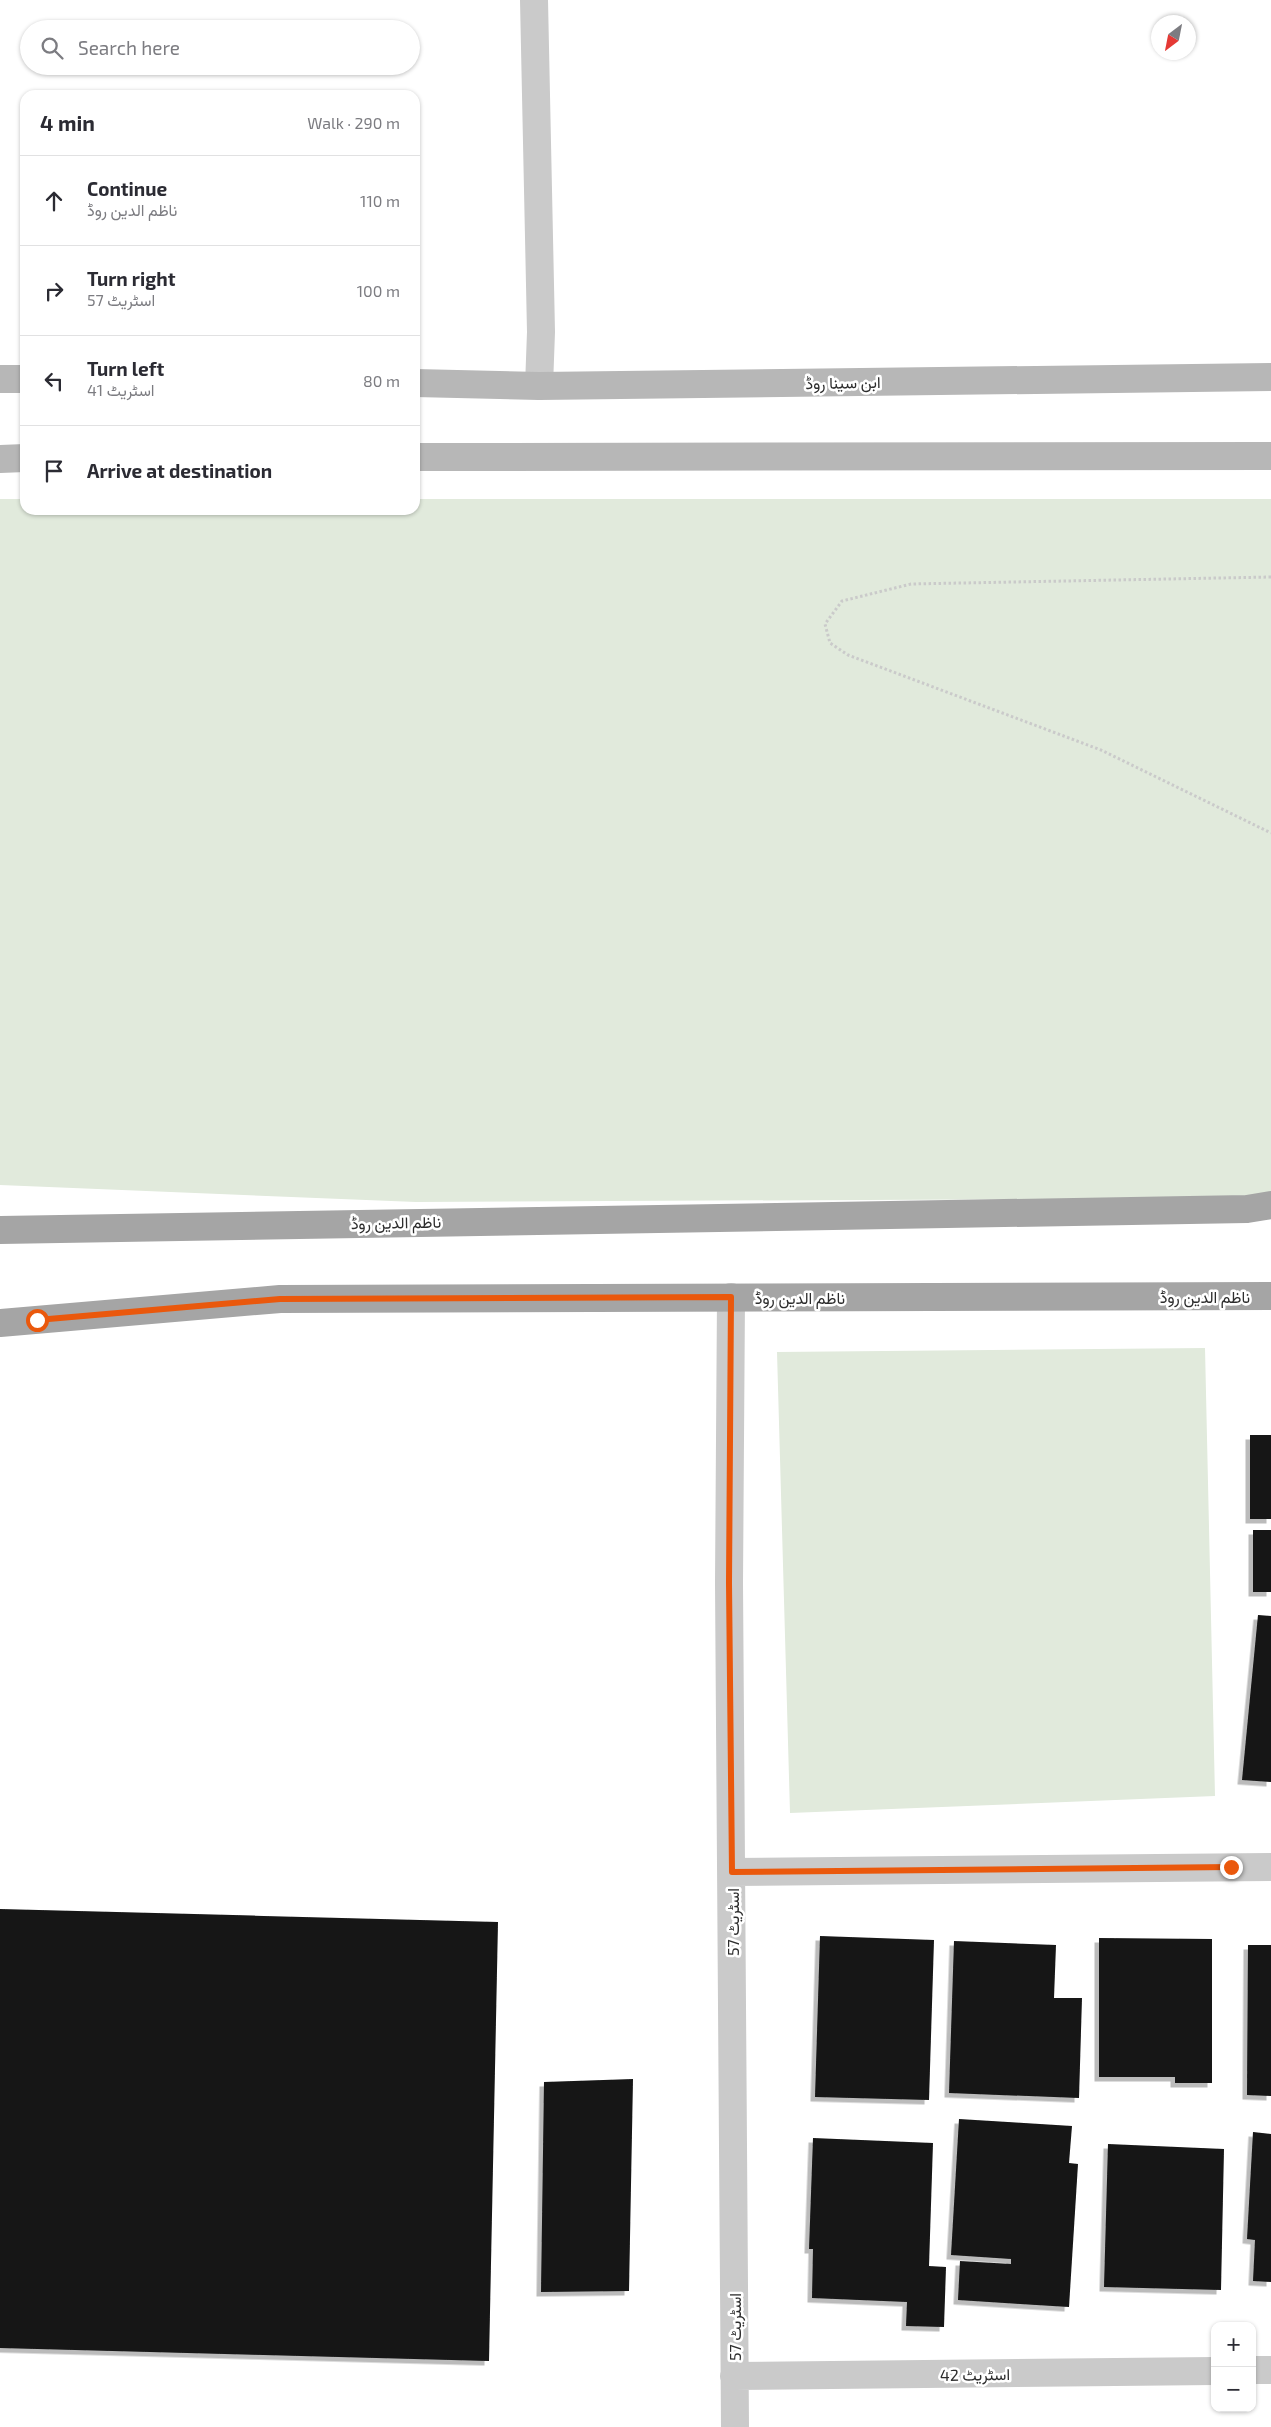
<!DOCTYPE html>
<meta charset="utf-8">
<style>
:root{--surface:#fff;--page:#f2f2f3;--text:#2b2b33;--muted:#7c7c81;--line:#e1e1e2}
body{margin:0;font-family:"Exo 2",Vazirmatn,sans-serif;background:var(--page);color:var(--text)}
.controls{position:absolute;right:15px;bottom:15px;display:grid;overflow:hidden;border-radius:10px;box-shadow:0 1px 4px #0004}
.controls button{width:45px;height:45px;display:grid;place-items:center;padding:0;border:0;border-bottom:1px solid var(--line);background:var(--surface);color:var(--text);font:25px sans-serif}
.compass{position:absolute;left:1151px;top:15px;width:45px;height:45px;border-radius:50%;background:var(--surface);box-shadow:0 1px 4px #0004;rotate:212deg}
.stop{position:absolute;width:15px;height:15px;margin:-11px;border:4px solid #ea580c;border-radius:50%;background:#fff}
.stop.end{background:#ea580c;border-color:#fff;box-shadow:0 1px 5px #0008}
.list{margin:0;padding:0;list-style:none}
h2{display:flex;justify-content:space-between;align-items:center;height:65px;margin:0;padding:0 20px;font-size:21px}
h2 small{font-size:16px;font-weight:400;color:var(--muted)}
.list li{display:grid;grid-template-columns:32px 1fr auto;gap:15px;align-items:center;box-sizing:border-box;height:90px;padding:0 20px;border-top:1px solid var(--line)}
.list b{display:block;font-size:19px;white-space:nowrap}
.list p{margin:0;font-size:16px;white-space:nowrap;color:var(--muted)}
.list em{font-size:16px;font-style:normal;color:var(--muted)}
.icon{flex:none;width:28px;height:28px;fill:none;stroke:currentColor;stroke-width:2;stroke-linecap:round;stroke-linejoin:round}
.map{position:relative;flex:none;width:1271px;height:2427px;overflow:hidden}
.search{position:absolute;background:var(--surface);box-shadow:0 1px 4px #0004;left:20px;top:20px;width:400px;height:55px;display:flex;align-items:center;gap:12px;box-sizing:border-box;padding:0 18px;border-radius:28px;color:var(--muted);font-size:19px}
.panel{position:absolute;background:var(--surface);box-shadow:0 1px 4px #0004;left:20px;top:90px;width:400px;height:425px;border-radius:15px}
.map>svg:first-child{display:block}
.green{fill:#e1eadc}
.building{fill:#141414;filter:url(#shadow)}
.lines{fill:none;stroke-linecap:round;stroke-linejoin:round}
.path{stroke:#cacaca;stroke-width:3;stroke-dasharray:2.5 2.5;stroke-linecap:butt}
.minor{stroke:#cacaca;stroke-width:28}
.secondary{stroke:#b7b7b7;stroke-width:28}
.primary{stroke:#a5a5a5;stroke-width:28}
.route{stroke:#ea580c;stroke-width:6}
.labels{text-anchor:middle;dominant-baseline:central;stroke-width:5;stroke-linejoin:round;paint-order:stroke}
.street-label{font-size:16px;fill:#2d2d2d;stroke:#fff}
</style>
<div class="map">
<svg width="1271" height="2427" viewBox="0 0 1271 2427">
<defs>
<filter id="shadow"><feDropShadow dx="-4.5" dy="4.5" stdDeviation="0" flood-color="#0004"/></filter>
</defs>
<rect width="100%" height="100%" fill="#fff"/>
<path class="green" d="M0 499H25V510H415V499H1271V1198L416 1202 0 1185Z
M1205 1348 1215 1796 790 1813 777 1352Z"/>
<path class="building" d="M1250 1435H1271V1519H1250Z
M1253 1530H1271V1592H1253Z
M1258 1615 1271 1616V1782L1242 1780Z
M0 1909 498 1922 489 2361 0 2348Z
M820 1936 934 1940 929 2100 815 2097Z
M1099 1938 1212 1939V2083H1175V2077H1099Z
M954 1941 1056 1945 1054 1998H1082L1079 2098 949 2093Z
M1248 1945H1271V2096L1247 2095Z
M633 2079 629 2291 541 2292 544 2082Z
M959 2119 1072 2126 1069 2163 1078 2164 1069 2307 958 2300 960 2261 1011 2264V2259L951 2255Z
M1253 2132 1271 2134V2282L1253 2281 1255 2240 1247 2239Z
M813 2138 933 2143 929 2266 946 2267 944 2327 906 2326 907 2302 812 2298 813 2249H809Z
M1108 2144 1224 2149 1221 2290 1104 2287Z"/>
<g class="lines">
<path class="path" d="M1271 577 911 584 842 601 825 624 830 643 848 655 1101 750 1271 833"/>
<path class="minor" d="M534 0 541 332 539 386
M731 1297 729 1583 735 2427
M732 1872 1271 1867
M1252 2370H1271
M734 2376 1215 2371"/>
<path class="secondary" d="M0 379H25
M415 383 539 386 1271 377
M415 457 1271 456
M0 459 25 458"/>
<path class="primary" d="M0 1230 1247 1209 1271 1205
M0 1323 280 1299 1271 1296"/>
</g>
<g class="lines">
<path class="route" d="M37 1320 280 1299 731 1297 729 1583 732 1872 1231 1867"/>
</g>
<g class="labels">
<g class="street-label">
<text transform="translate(843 382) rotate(-1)">ابن سینا روڈ</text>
<text transform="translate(396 1222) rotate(-1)">ناظم الدین روڈ</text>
<text x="1205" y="1296">ناظم الدین روڈ</text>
<text x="800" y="1297">ناظم الدین روڈ</text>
<text transform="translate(732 1922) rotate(-90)">اسٹریٹ 57</text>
<text transform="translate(734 2327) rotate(-90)">اسٹریٹ 57</text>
<text transform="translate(975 2374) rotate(-1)">اسٹریٹ 42</text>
</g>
</g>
</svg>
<div class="controls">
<button>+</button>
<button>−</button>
</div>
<svg class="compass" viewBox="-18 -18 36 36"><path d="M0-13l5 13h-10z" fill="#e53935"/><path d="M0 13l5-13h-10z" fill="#7c7c81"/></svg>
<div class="stop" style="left:37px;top:1320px"></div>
<div class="stop end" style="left:1231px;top:1867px"></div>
<div class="search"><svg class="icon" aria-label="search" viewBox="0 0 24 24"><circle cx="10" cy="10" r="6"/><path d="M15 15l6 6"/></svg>Search here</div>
<section class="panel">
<h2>4 min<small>Walk · 290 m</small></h2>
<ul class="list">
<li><svg class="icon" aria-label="ahead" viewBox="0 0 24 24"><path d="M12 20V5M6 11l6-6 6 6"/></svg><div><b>Continue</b><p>ناظم الدین روڈ</p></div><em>110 m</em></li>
<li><svg class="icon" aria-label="right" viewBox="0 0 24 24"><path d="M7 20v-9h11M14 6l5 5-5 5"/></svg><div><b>Turn right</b><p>اسٹریٹ 57</p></div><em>100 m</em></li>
<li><svg class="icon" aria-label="left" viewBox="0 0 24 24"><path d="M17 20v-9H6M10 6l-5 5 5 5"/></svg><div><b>Turn left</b><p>اسٹریٹ 41</p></div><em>80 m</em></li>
<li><svg class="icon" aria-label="arrive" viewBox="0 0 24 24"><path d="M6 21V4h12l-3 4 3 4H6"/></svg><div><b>Arrive at destination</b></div></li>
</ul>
</section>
</div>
